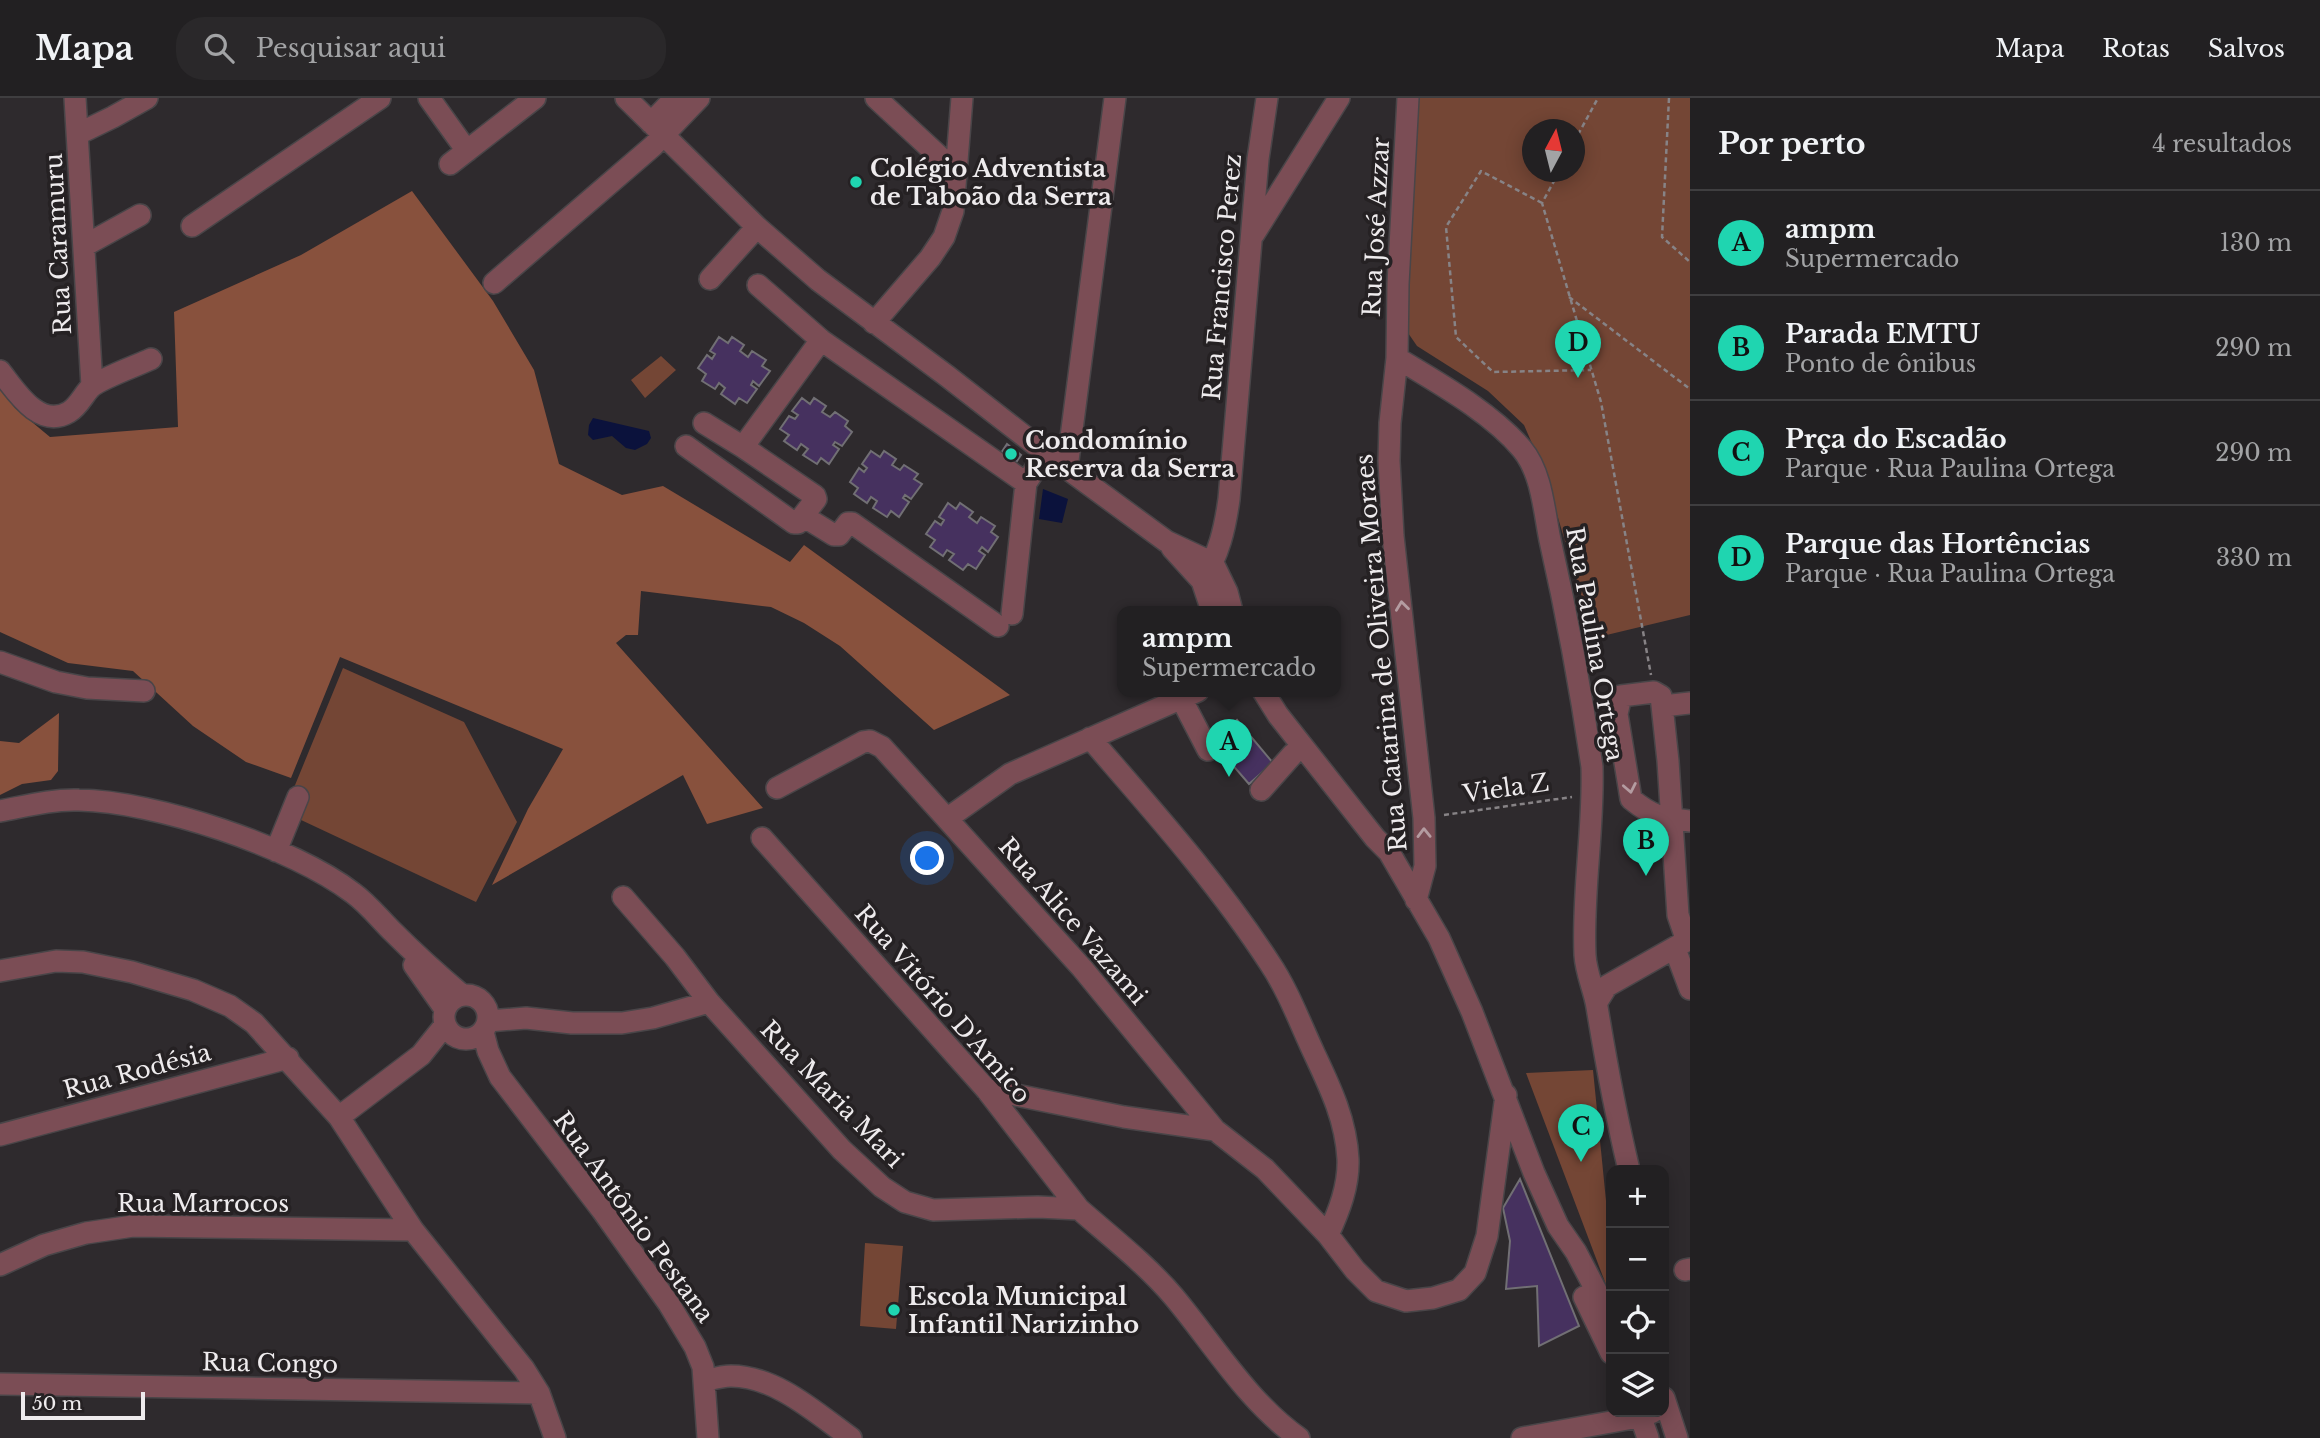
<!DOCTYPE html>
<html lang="pt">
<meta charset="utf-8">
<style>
:root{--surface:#222022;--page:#2a282a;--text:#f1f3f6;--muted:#a2a3a5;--line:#3f3e40;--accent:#1fd5b0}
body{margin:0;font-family:"Libre Baskerville",serif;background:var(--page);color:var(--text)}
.controls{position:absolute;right:21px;bottom:21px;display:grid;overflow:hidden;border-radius:14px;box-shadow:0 4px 18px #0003}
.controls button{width:63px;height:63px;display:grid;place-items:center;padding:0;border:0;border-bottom:2px solid var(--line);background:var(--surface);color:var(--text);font:35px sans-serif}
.compass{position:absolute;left:1522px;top:21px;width:63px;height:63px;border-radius:50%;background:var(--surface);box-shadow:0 4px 18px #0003;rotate:7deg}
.scale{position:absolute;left:21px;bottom:18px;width:124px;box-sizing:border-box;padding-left:7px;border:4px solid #eeebed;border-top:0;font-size:19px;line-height:24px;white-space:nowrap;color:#eeebed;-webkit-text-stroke:5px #252123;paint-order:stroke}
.you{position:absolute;left:928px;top:761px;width:24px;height:24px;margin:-18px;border:5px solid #fff;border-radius:50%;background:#1a73e8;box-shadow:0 0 0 10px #1a73e833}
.badge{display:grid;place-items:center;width:46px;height:46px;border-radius:50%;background:var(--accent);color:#111;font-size:23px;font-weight:700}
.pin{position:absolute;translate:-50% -58px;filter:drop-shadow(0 2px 4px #0008)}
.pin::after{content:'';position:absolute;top:37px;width:24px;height:21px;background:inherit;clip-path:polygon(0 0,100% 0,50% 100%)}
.popup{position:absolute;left:1117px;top:508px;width:224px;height:91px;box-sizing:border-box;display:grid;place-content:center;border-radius:14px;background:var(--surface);filter:drop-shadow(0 2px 5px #0005);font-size:23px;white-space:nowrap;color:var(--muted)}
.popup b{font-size:26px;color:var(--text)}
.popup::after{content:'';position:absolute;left:50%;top:100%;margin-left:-14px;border:14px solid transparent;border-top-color:var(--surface)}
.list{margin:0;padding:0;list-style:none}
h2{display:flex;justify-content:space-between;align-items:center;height:91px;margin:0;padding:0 28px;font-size:30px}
h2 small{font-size:23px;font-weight:400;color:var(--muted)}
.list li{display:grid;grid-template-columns:46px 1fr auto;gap:21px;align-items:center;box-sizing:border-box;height:105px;padding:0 28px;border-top:2px solid var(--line)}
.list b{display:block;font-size:26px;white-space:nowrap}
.list p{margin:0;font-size:23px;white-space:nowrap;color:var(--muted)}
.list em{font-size:23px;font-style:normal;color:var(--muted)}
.icon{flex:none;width:38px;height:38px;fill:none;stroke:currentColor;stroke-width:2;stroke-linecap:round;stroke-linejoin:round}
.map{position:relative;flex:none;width:1690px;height:1340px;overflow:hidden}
header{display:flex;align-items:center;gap:42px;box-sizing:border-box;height:98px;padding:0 35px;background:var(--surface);border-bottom:2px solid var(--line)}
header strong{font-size:33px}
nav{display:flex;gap:38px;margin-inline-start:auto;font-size:24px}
.search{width:490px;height:63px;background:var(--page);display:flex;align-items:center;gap:18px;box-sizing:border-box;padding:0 24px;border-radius:28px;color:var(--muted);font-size:26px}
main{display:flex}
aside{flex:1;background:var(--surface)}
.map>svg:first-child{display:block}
.green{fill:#744635;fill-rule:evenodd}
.forest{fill:#88513d}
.water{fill:#0b123c}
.building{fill:#46315f;stroke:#716f74;stroke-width:2}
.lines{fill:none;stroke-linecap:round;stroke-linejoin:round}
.minor-casing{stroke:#494548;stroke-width:24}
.path{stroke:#878386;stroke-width:2.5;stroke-dasharray:5 3.5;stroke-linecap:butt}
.minor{stroke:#7b4d55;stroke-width:21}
.oneway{stroke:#b49ca1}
.poi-dot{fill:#1fd5b0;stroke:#252123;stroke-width:2.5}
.labels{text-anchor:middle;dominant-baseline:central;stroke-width:7;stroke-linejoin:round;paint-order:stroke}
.poi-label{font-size:24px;font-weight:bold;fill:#eeebed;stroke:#252123;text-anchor:start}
.street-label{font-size:24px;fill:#eeebed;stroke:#252123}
</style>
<header>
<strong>Mapa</strong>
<div class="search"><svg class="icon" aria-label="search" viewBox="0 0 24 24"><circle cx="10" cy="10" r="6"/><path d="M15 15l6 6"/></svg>Pesquisar aqui</div>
<nav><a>Mapa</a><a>Rotas</a><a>Salvos</a></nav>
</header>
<main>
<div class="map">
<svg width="1690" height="1340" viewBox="0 0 1690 1340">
<rect width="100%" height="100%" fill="#2e2a2d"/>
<path class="green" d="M1411 0H1690V517L1594 540 1544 373 1524 327 1488 293 1417 248 1406 232ZM1532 32H1574V74H1532Z
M661 258 676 272 645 300 631 282Z
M343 570 464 624 517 724 476 804 284 714Z
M1593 972 1611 1153V1200L1526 975Z
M865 1145 903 1148 896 1231 860 1228Z"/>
<path class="forest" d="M412 93 493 203 534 272 559 366 622 397 663 388 790 464 804 447 1010 597 934 632 840 548 804 525 771 509 641 493 638 537H626L616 545 763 710 707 726 683 677 492 787 528 711 563 651 340 559 291 680 246 664 193 628 133 573 68 565 0 534V291L15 310 50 339 178 329 174 214 301 157Z
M59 615 58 673 51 682 22 686 0 697V643L19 645Z"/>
<path class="water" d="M593 320 649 333 651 340 647 346 635 352 626 350 612 338 593 342 588 337 589 327Z
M1043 391 1068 401 1062 425 1039 421Z"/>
<path class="building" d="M719 239 728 245 732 239 744 247 740 253 748 259 752 253 766 262 762 268 770 273 759 288 753 283 751 287 757 291 747 305 739 300 735 306 721 296 725 290 719 285 715 291 702 283 706 276 698 270 707 257 712 261 715 256 710 253Z
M802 300 810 306 814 300 826 308 822 314 830 319 835 314 848 323 845 328 852 334 842 348 835 344 833 347 839 351 829 366 821 360 817 366 803 357 808 351 801 346 797 352 784 343 789 337 780 331 789 318 795 321 798 317 792 313Z
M1007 346 1021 357 1015 366 1001 355Z
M871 353 880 359 884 353 896 361 892 367 900 372 904 367 918 376 914 381 922 386 911 401 905 397 903 400 909 404 899 419 891 413 887 419 873 410 877 403 871 399 867 405 854 396 858 390 850 384 859 370 864 374 867 370 862 366Z
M948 405 956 411 960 405 973 414 969 419 977 425 981 419 995 428 991 434 998 439 988 454 982 449 979 453 985 457 976 471 968 466 963 472 949 462 954 456 947 452 943 458 930 449 935 442 926 436 935 423 941 427 944 422 939 419Z
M1237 622 1273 665 1249 686 1212 643Z
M1520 1081 1579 1228 1539 1248 1537 1188 1506 1191 1510 1143 1503 1110Z"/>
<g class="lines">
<defs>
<path id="minor" d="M75 0 92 288
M429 0 467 53
M626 0 757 129 818 182 947 278 1046 355 1166 443 1213 465 1227 494 1232 513
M876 0 955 73
M1408 0 1398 186 1397 260 1390 325 1389 363 1393 438 1424 720 1425 768 1416 802
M651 25 675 0
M78 36 113 19 147 0
M450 66 535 0
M192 128 380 0
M1254 136 1339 0
M84 148 140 117
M710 181 757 129
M494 185 653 48 699 0
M758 187 821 242 1026 385
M874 225 930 160 944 139 953 113 962 0
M821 242 743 349 815 398 816 401 803 418 834 437H839L848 425H852L998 528
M1397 260C1438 285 1491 314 1522 351 1542 375 1544 413 1550 442 1567 517 1581 593 1592 669 1594 731 1582 794 1585 857 1586 875 1594 891 1597 909 1606 964 1616 1018 1629 1072
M0 273C15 292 39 332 69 314 79 308 83 297 91 289 102 280 136 268 151 261
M704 325 743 349
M686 348 794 425H798L803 418
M1067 370 1115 0
M1172 450 1202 483 1212 513
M1202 483C1219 457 1225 430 1229 401L1258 61 1267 0
M1012 516 1026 385 1046 355
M0 564 56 584 87 590 144 593
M1263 593 1278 617 1375 740 1389 754 1439 840 1472 914 1534 1075 1558 1128 1576 1154 1611 1221
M1181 600 1208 652
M1663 608 1690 605
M1090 640C1153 713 1217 784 1269 864 1288 892 1300 925 1314 955 1330 989 1346 1022 1348 1061 1349 1088 1339 1113 1328 1137
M777 690 863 644 870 643 882 649 1082 870 1215 1032
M1261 692 1293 656
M0 713C26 708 52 701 79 702 154 703 293 749 353 795 367 805 379 820 391 832 414 855 437 876 462 897
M948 720 1010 676 1198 593
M762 740 986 991 1079 1111
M276 753 298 699
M623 799 675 859 709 904 842 1052 882 1089 905 1104 933 1112 1038 1109 1079 1111C1111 1139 1147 1167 1174 1199 1214 1247 1248 1304 1299 1340
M1687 843 1678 817 1668 663 1661 598 1654 594 1621 598 1617 616 1631 701C1653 719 1662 720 1690 723
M1675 851 1690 891
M414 867 445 911
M0 873 56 863 83 864 132 874 193 892 230 908 254 925 339 1019 413 1132 524 1271 539 1295 555 1340
M444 919a22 22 0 1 1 44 0a22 22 0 1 1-44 0Z
M1597 904 1607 888 1690 841
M488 923 526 920 572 925H622L653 920 709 904
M483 934 488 953 500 979 602 1112 669 1206 695 1249 703 1269 708 1340
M986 991 1124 1019 1215 1032 1265 1071 1328 1137 1355 1172 1376 1193 1406 1203 1433 1200 1459 1192 1475 1175 1487 1138 1506 997
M339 1019 421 957 445 927
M0 1037 288 960
M0 1167 44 1147 86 1135 133 1128 413 1132
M1685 1172 1690 1171
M1584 1199 1611 1255
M704 1283C712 1281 722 1278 731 1278 776 1278 816 1315 851 1340
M0 1286 539 1295
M1664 1300 1677 1340
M1639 1314 1648 1340
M1522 1340 1644 1318 1653 1314"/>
</defs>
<use href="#minor" class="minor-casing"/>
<path class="path" d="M1669 0 1662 139 1690 164
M1574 44 1598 0
M1559 74 1542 105 1601 304 1651 577
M1542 105 1481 73 1446 129 1456 239 1493 274 1591 272
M1569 199 1690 291
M1444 717 1572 699
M1394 732 1407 727"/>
<use href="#minor" class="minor"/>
</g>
<defs><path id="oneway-chevron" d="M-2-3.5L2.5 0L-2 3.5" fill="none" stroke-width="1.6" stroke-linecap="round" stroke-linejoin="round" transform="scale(1.75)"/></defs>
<g class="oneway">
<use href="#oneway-chevron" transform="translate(1402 508) rotate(-97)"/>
<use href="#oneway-chevron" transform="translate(1630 690) rotate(79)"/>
<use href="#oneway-chevron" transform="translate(1424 735) rotate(-91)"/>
</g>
<g class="poi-dot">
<circle cx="856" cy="84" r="7"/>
<circle cx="1011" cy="356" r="7"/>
<circle cx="894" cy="1212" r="7"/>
</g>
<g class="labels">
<g class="poi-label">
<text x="870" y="70">Colégio Adventista<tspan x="870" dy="28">de Taboão da Serra</tspan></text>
<text x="1025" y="342">Condomínio<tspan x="1025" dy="28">Reserva da Serra</tspan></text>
<text x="908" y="1198">Escola Municipal<tspan x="908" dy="28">Infantil Narizinho</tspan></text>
</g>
<g class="street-label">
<text transform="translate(1376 129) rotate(-87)">Rua José Azzar</text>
<text transform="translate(58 146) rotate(-93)">Rua Caramuru</text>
<text transform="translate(1222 179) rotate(-85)">Rua Francisco Perez</text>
<text transform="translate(1595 546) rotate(80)">Rua Paulina Ortega</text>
<text transform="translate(1381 555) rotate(-95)">Rua Catarina de Oliveira Moraes</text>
<text transform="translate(1506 690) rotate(-8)">Viela Z</text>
<text transform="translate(1073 823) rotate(49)">Rua Alice Vazami</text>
<text transform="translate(943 906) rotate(49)">Rua Vitório D'Amico</text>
<text transform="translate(137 973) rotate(-15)">Rua Rodésia</text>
<text transform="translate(832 996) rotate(46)">Rua Maria Mari</text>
<text x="203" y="1105">Rua Marrocos</text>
<text transform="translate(634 1119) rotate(54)">Rua Antônio Pestana</text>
<text transform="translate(270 1265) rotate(1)">Rua Congo</text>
</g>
</g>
</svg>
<div class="controls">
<button>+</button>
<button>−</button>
<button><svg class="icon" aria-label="locate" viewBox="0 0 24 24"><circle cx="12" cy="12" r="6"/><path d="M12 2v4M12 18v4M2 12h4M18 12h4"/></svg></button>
<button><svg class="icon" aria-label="layers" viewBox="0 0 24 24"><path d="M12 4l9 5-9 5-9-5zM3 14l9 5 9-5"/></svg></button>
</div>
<svg class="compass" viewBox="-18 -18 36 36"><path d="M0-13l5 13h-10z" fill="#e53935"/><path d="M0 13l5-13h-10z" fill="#a2a3a5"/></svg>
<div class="scale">50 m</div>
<div class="you"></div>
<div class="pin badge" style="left:1229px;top:679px">A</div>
<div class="popup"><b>ampm</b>Supermercado</div>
<div class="pin badge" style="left:1646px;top:778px">B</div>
<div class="pin badge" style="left:1581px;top:1064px">C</div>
<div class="pin badge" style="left:1578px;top:280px">D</div>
</div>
<aside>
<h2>Por perto<small>4 resultados</small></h2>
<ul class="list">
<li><span class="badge">A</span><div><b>ampm</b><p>Supermercado</p></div><em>130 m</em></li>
<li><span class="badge">B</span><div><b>Parada EMTU</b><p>Ponto de ônibus</p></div><em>290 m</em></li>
<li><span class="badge">C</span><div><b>Prça do Escadão</b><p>Parque · Rua Paulina Ortega</p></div><em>290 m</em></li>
<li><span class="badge">D</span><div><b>Parque das Hortências</b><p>Parque · Rua Paulina Ortega</p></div><em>330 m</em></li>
</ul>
</aside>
</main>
